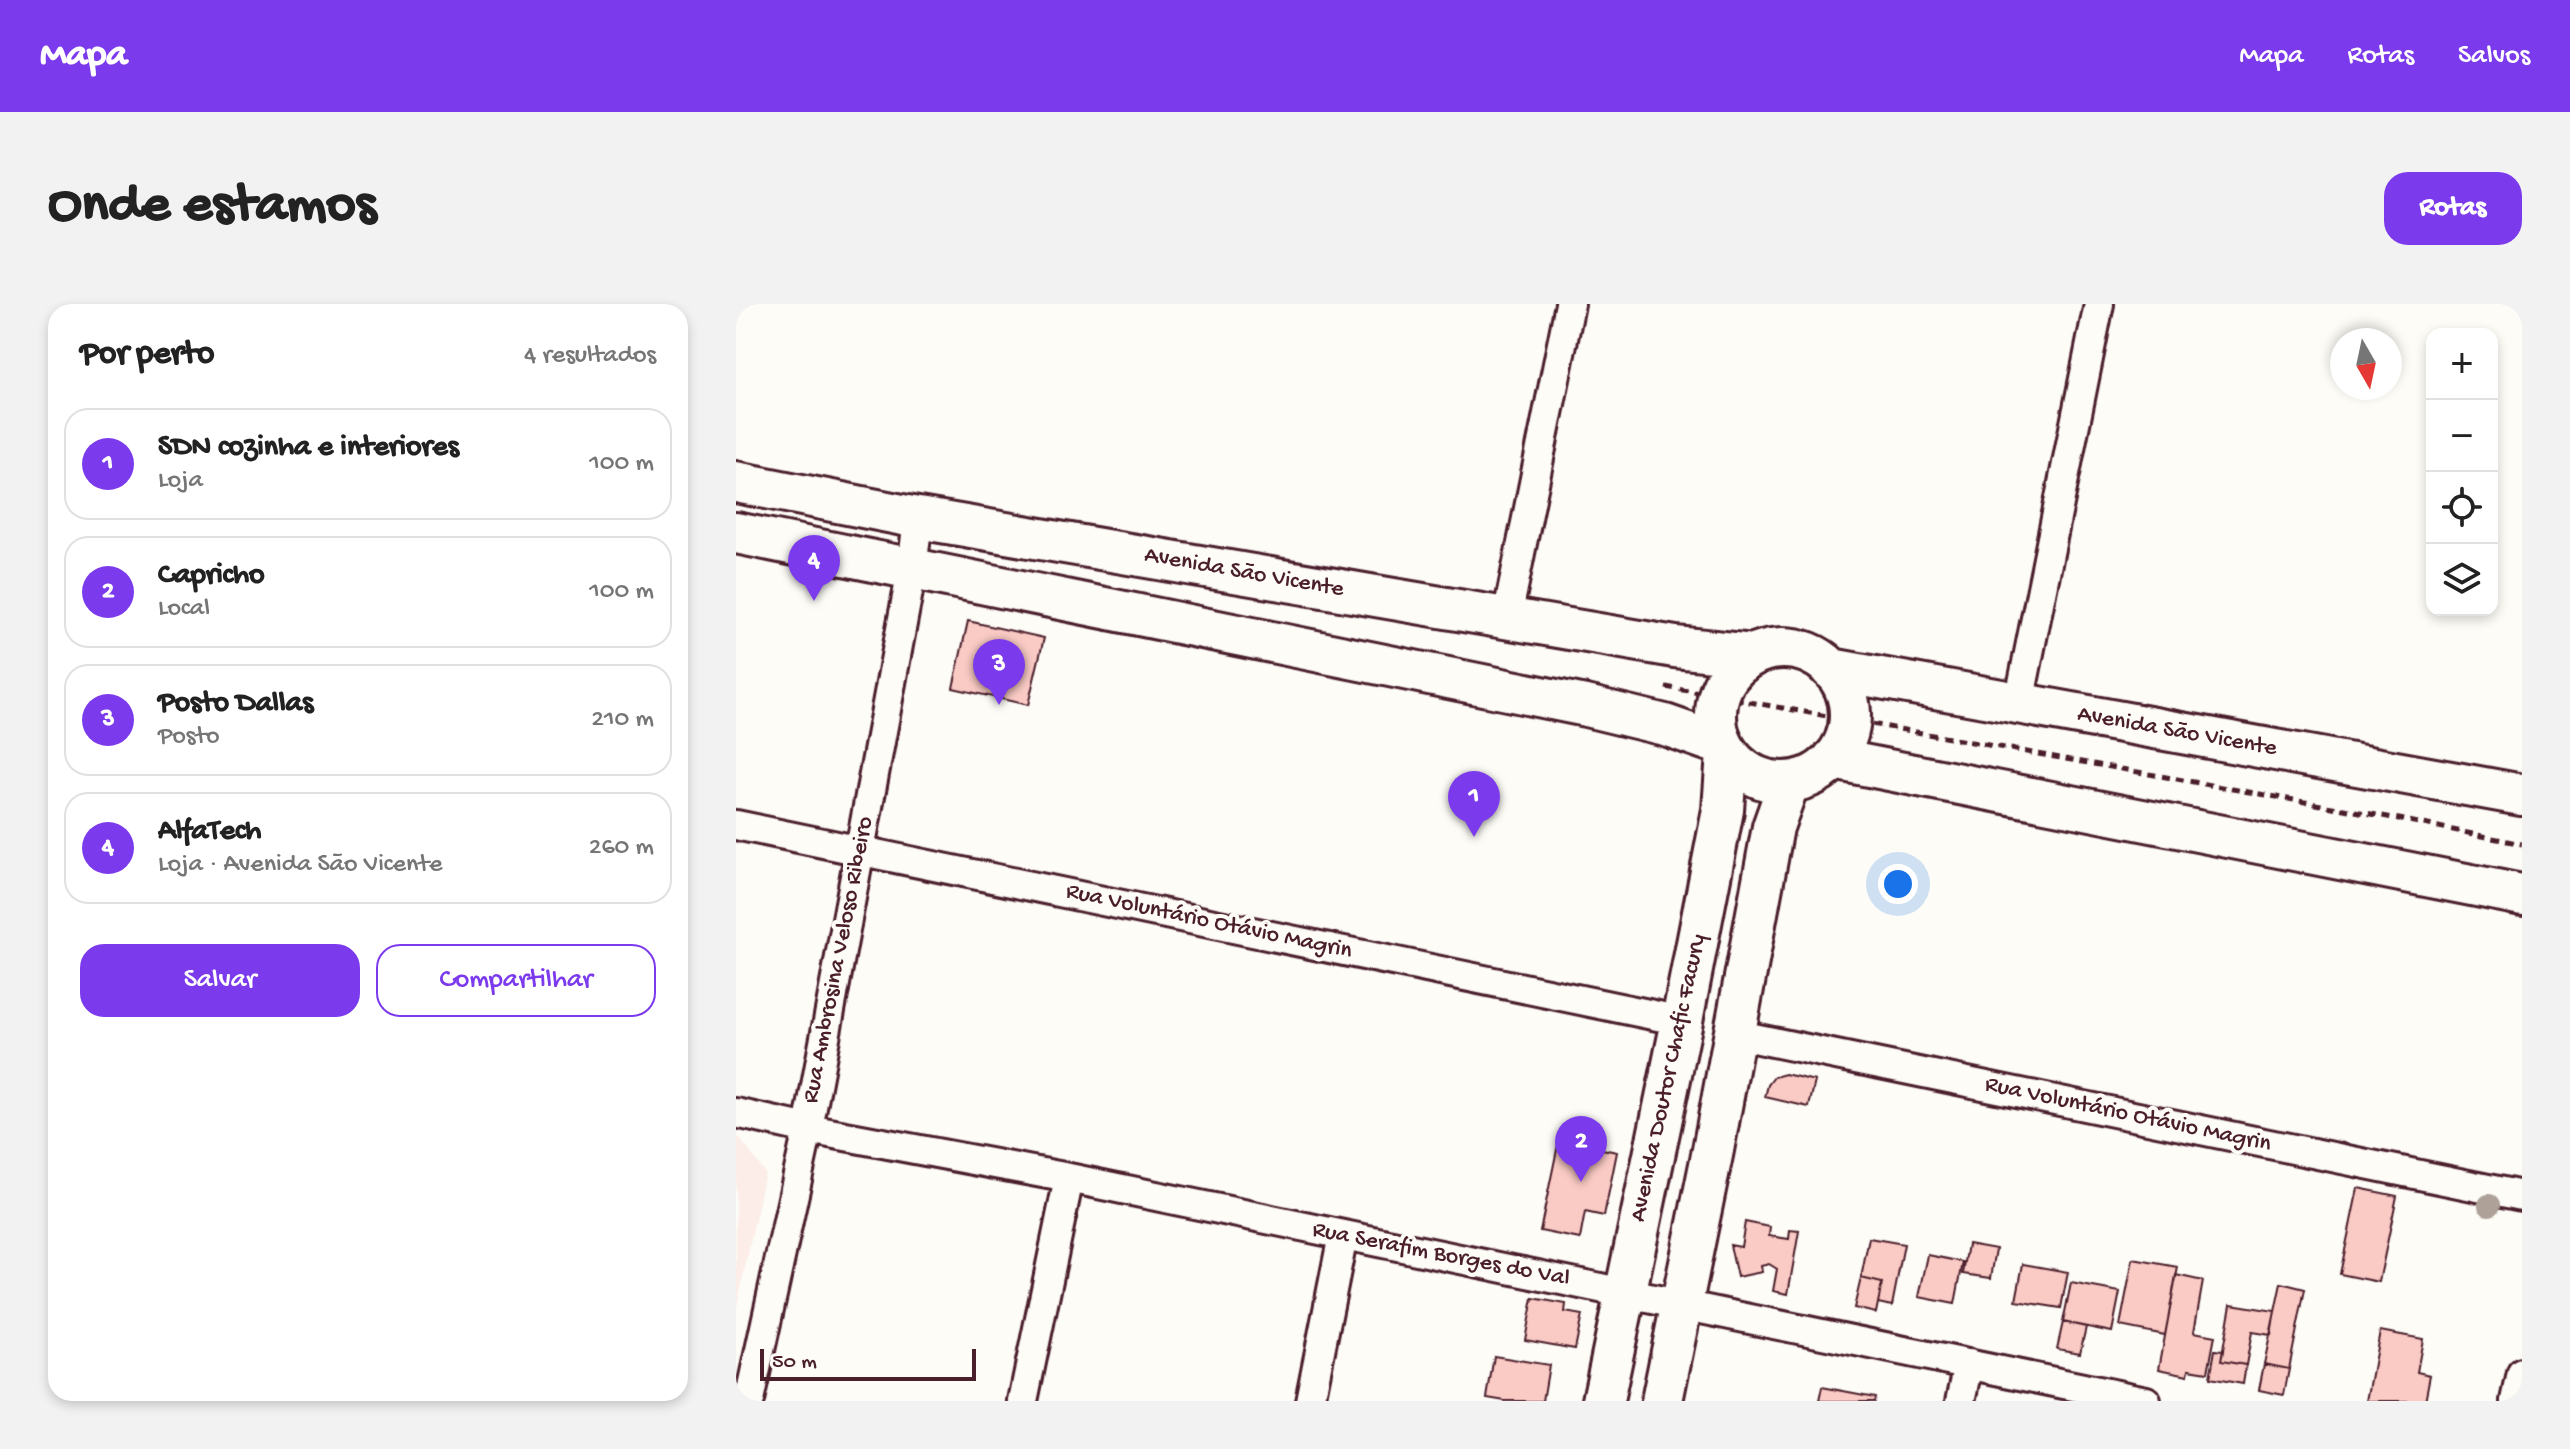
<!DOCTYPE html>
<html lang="pt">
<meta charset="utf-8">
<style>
:root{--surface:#fff;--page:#f2f2f2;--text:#222;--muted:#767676;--line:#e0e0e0;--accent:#7c3aed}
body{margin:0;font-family:"Gochi Hand",sans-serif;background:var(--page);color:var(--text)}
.controls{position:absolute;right:24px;top:24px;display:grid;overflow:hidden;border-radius:16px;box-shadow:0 4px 12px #0003}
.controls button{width:72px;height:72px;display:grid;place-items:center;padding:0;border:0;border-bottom:2px solid var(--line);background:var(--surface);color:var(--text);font:40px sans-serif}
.compass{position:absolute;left:1594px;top:24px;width:72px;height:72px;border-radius:50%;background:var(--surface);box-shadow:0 4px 12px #0003;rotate:171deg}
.scale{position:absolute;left:24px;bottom:20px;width:216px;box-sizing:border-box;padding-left:8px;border:4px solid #4a1f2b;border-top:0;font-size:22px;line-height:28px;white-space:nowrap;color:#4a1f2b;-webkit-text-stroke:6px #fdfcf7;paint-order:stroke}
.you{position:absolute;left:1162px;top:580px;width:28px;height:28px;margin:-20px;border:6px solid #fff;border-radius:50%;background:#1a73e8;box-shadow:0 0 0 12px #1a73e833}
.badge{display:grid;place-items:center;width:52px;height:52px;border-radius:50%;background:var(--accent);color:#fff;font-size:26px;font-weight:700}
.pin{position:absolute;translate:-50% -66px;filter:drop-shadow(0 2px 4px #0008)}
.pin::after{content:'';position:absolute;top:42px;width:28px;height:24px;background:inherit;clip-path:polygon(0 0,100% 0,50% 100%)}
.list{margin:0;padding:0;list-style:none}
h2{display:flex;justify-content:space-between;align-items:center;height:104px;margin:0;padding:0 32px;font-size:34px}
h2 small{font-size:26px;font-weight:400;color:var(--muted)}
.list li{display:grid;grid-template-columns:52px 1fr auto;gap:24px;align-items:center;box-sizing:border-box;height:112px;margin:0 16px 16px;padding:0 16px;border:2px solid var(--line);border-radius:24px}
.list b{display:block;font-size:30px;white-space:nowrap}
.list p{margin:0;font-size:26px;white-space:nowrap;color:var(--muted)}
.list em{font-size:26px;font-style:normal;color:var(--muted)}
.actions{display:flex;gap:16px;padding:24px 32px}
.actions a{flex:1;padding:18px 0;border:2px solid var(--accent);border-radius:24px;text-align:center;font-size:28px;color:var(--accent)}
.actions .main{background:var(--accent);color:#fff}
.icon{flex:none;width:44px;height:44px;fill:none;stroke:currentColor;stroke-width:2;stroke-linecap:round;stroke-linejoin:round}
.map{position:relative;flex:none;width:1786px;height:1097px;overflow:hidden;border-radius:24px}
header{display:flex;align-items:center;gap:48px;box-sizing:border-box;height:112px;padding:0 40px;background:var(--accent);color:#fff}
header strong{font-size:38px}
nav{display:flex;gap:44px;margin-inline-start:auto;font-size:28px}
.intro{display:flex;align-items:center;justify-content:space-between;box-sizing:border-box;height:192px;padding:0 48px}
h1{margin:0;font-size:56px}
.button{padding:20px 36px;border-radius:24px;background:var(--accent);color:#fff;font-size:28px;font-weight:700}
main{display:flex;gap:48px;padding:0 48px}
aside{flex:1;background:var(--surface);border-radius:24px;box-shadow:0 4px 12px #0003}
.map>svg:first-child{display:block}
.built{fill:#fcede8}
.building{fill:#facac4;stroke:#4a1f2b;stroke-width:2}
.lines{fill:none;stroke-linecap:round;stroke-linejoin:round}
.street-casing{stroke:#4a1f2b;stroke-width:34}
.secondary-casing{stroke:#4a1f2b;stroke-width:46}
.path{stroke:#4a1f2b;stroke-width:5;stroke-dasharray:8 6;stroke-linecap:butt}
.street{stroke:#fdfcf7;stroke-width:28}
.secondary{stroke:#fdfcf7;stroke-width:40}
.tree{fill:#ada198}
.labels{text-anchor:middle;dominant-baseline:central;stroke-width:8;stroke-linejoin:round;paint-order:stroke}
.street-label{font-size:24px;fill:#4a1f2b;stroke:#fdfcf7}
</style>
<header>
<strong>Mapa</strong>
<nav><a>Mapa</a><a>Rotas</a><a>Salvos</a></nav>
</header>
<div class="intro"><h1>Onde estamos</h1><a class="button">Rotas</a></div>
<main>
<aside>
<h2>Por perto<small>4 resultados</small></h2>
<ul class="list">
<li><span class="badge">1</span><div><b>SDN cozinha e interiores</b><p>Loja</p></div><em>100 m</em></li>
<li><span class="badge">2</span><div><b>Capricho</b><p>Local</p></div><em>100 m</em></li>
<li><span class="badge">3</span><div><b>Posto Dallas</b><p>Posto</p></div><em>210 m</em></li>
<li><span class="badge">4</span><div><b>AlfaTech</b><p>Loja · Avenida São Vicente</p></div><em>260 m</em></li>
</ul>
<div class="actions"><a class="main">Salvar</a><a>Compartilhar</a></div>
</aside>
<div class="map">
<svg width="1786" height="1097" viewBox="0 0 1786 1097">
<rect width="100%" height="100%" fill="#fdfcf7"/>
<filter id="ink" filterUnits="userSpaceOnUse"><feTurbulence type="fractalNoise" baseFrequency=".0125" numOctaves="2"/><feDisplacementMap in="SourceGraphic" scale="16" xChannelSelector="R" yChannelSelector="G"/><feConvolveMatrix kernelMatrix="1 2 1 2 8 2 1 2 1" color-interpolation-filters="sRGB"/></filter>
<g filter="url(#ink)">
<path class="built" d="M0 834H4L29 869 0 1007Z"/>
<path class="building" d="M232 317 308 334 292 401 217 384Z
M1049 770 1079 777 1073 803 1029 793 1032 781 1038 773Z
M823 836 881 848 868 912 849 908 844 935 804 927Z
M1622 884 1661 892 1643 978 1604 970Z
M1009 918 1034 923 1033 932 1053 935 1054 926 1063 927 1052 990 1037 987 1041 965 1033 960 1025 962 1026 968 1001 973 994 941 1005 943Z
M1133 934 1168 940 1156 1002 1142 999 1146 979 1125 974Z
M1232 940 1260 945 1255 974 1227 970Z
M1192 951 1227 958 1219 1000 1183 993Z
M1397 955 1442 963 1429 1031 1384 1022Z
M1287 960 1332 968 1325 1004 1280 997Z
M1440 971 1467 977 1458 1028 1479 1032 1472 1068 1453 1065 1452 1071 1423 1065Z
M1125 974 1146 979 1140 1009 1118 1004Z
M1335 979 1384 988 1376 1028 1327 1018Z
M1545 979 1569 985 1553 1065 1528 1060Z
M797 994 830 1000 829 1008 846 1011 839 1045 789 1036Z
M1495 1000 1539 1007 1535 1031 1516 1028 1510 1061 1485 1057Z
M1327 1018 1350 1023 1344 1049 1321 1045Z
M1644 1027 1687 1035 1681 1068 1694 1071 1689 1097H1631Z
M1479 1046 1487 1047 1485 1057 1510 1061 1507 1080 1474 1074Z
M758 1052 813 1061 807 1097H769L751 1094Z
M1528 1060 1553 1065 1548 1091 1523 1086Z
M1086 1083 1139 1093 1138 1097H1083Z"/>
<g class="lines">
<defs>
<path id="street" d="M771 314 834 0
M1283 399 1363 0
M0 521 946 717
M998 730 1786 892
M0 809 72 825 333 874 1410 1097
M13 1097 72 825 176 266 182 214
M287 1097 333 874
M574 1097 607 931
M1225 1097 1233 1060
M1780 1097 1786 1069"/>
<path id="secondary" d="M0 178 182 214 939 343 1017 351
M0 229 850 402 929 421 986 441
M980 411a67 67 0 1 1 134 0a67 67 0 1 1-134 0Z
M1095 365 1786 491
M1097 455 1786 591
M867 1097 946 717 987 506 991 449
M926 1097 977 846 1037 523 1053 478"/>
</defs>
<use href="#street" class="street-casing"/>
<use href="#secondary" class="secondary-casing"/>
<path class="path" d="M930 383 1663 515 1786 540"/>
<use href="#street" class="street"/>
<use href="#secondary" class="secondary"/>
</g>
<circle class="tree" cx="1753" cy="901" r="11"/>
</g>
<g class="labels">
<g class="street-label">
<text transform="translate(508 269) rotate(10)">Avenida São Vicente</text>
<text transform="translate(1441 428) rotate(10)">Avenida São Vicente</text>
<text transform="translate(473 618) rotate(12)">Rua Voluntário Otávio Magrin</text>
<text transform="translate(103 656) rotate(-79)">Rua Ambrosina Veloso Ribeiro</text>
<text transform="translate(933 774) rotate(-78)">Avenida Doutor Chafic Facury</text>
<text transform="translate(1392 811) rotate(12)">Rua Voluntário Otávio Magrin</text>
<text transform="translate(705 951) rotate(11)">Rua Serafim Borges do Val</text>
</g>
</g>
</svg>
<div class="controls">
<button>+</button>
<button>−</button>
<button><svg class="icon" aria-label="locate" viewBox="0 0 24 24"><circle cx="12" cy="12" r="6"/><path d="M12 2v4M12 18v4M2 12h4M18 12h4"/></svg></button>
<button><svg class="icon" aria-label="layers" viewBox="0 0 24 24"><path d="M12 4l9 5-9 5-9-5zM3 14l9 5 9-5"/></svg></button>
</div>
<svg class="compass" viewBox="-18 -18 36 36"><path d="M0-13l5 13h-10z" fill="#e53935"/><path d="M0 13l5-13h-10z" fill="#767676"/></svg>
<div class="scale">50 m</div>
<div class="you"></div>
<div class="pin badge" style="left:738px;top:533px">1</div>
<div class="pin badge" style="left:845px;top:878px">2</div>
<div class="pin badge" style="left:263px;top:401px">3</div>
<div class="pin badge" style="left:78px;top:297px">4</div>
</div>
</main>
